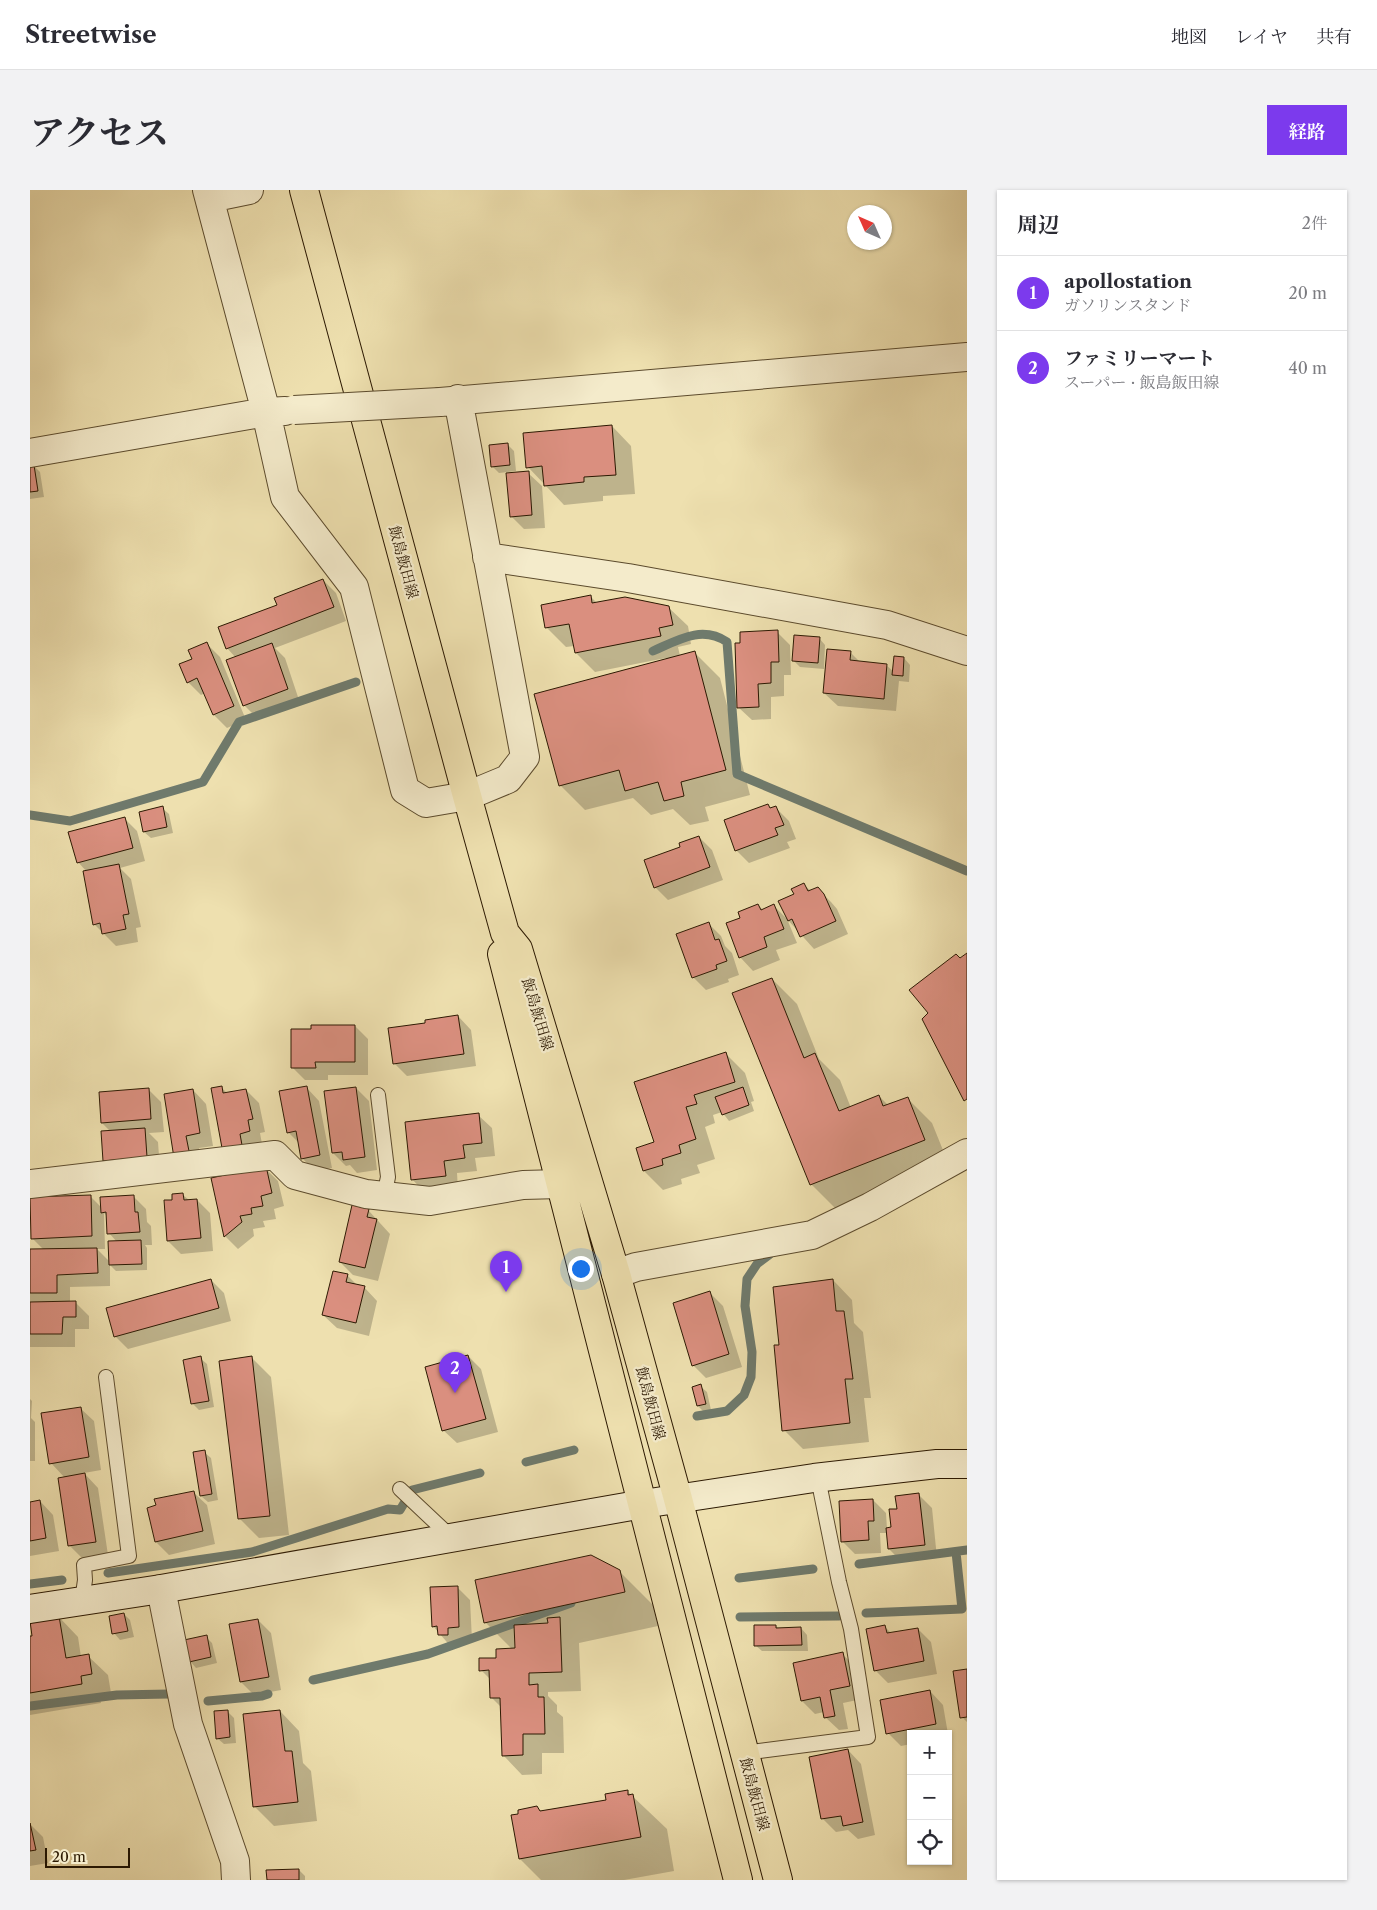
<!DOCTYPE html>
<html lang="ja">
<meta charset="utf-8">
<style>
:root{--surface:#fff;--page:#f2f2f3;--text:#2b2b33;--muted:#7c7c81;--line:#e1e1e2;--accent:#7c3aed}
body{margin:0;font-family:"Libre Caslon Text","Noto Serif JP",serif;background:var(--page);color:var(--text)}
.controls{position:absolute;right:15px;bottom:15px;display:grid;overflow:hidden;border-radius:0px;box-shadow:0 1px 4px #0004}
.controls button{width:45px;height:45px;display:grid;place-items:center;padding:0;border:0;border-bottom:1px solid var(--line);background:var(--surface);color:var(--text);font:25px sans-serif}
.compass{position:absolute;left:817px;top:15px;width:45px;height:45px;border-radius:50%;background:var(--surface);box-shadow:0 1px 4px #0004;rotate:315deg}
.scale{position:absolute;left:15px;bottom:12px;width:85px;box-sizing:border-box;padding-left:5px;border:2px solid #2c1902;border-top:0;font-size:14px;line-height:18px;white-space:nowrap;color:#2c1902;-webkit-text-stroke:4px #f4ebcb;paint-order:stroke}
.you{position:absolute;left:550px;top:1078px;width:18px;height:18px;margin:-12px;border:4px solid #fff;border-radius:50%;background:#1a73e8;box-shadow:0 0 0 8px #1a73e833}
.badge{display:grid;place-items:center;width:32px;height:32px;border-radius:50%;background:var(--accent);color:#fff;font-size:16px;font-weight:700}
.pin{position:absolute;translate:-50% -41px;filter:drop-shadow(0 1px 2px #0008)}
.pin::after{content:'';position:absolute;top:26px;width:18px;height:15px;background:inherit;clip-path:polygon(0 0,100% 0,50% 100%)}
.list{margin:0;padding:0;list-style:none}
h2{display:flex;justify-content:space-between;align-items:center;height:65px;margin:0;padding:0 20px;font-size:21px}
h2 small{font-size:16px;font-weight:400;color:var(--muted)}
.list li{display:grid;grid-template-columns:32px 1fr auto;gap:15px;align-items:center;box-sizing:border-box;height:75px;padding:0 20px;border-top:1px solid var(--line)}
.list b{display:block;font-size:19px;white-space:nowrap}
.list p{margin:0;font-size:16px;white-space:nowrap;color:var(--muted)}
.list em{font-size:16px;font-style:normal;color:var(--muted)}
.icon{flex:none;width:28px;height:28px;fill:none;stroke:currentColor;stroke-width:2;stroke-linecap:round;stroke-linejoin:round}
.map{position:relative;flex:none;width:937px;height:1690px;overflow:hidden;border-radius:0px}
header{display:flex;align-items:center;gap:30px;box-sizing:border-box;height:70px;padding:0 25px;background:var(--surface);border-bottom:1px solid var(--line)}
header strong{font-size:24px}
nav{display:flex;gap:28px;margin-inline-start:auto;font-size:18px}
.intro{display:flex;align-items:center;justify-content:space-between;box-sizing:border-box;height:120px;padding:0 30px}
h1{margin:0;font-size:35px}
.button{padding:12px 22px;border-radius:0px;background:var(--accent);color:#fff;font-size:18px;font-weight:700}
main{display:flex;gap:30px;padding:0 30px}
aside{flex:1;background:var(--surface);border-radius:0px;box-shadow:0 1px 4px #0004}
.map>svg:first-child{display:block}
.shadow{fill:#0003;fill-rule:evenodd}
.lines{fill:none;stroke-linecap:round;stroke-linejoin:round}
.stream{stroke:#6f7a6c;stroke-width:9}
.building{fill:#da8f7f;stroke:#2c1902}
.lane-casing{stroke:#5c4b2d;stroke-width:16}
.street-casing{stroke:#5c4b2d;stroke-width:30}
.secondary-casing{stroke:#2c1902;stroke-width:30}
.primary-casing{stroke:#2c1902;stroke-width:30}
.lane{stroke:#f4ebcb;stroke-width:14}
.street{stroke:#f4ebcb;stroke-width:28}
.secondary{stroke:#f4ebcb;stroke-width:28}
.primary{stroke:#eee0af;stroke-width:28}
.street-bridge-casing{stroke:#5c4b2d;stroke-width:30;stroke-linecap:butt}
.street-bridge{stroke:#f4ebcb;stroke-width:28}
.labels{text-anchor:middle;dominant-baseline:central;stroke-width:4.5;stroke-linejoin:round;paint-order:stroke}
.street-label{font-size:15px;fill:#2c1902;stroke:#f4ebcb}
</style>
<header>
<strong>Streetwise</strong>
<nav><a>地図</a><a>レイヤ</a><a>共有</a></nav>
</header>
<div class="intro"><h1>アクセス</h1><a class="button">経路</a></div>
<main>
<div class="map">
<svg width="937" height="1690" viewBox="0 0 937 1690">
<rect width="100%" height="100%" fill="#eee0af"/>
<filter id="stains"><feTurbulence type="fractalNoise" baseFrequency=".004" numOctaves="4"/><feColorMatrix values="0 0 0 0 .2 0 0 0 0 .09 0 0 0 0 .02 0 0 0 .5 -.17"/></filter>
<radialGradient id="worn" r=".72"><stop offset=".6" stop-color="#630" stop-opacity="0"/><stop offset="1" stop-color="#630" stop-opacity=".3"/></radialGradient>
<path class="shadow" d="M582 236 601 256 605 304 573 306V311L534 315 498 277Z
M477 254 484 261 486 281 469 283 462 276Z
M4 276 10 282 14 307 0 309V277Z
M498 283 512 296 515 338 494 339 481 326Z
M293 390 306 403 316 431 245 458 255 468 270 513 227 528 214 515 206 468 197 458 248 415Z
M561 407 568 414 638 417 658 436 661 454 648 457 650 466 664 462 690 488 720 605 675 617 679 631 660 635 643 619 621 625 603 608 555 620 530 595 636 470V468L565 482 546 463 544 456 536 457 517 438Z
M747 442 760 455 761 485H754V506L741 507V529L722 530 708 517Z
M789 448 795 455 794 479 770 477 764 471Z
M177 454 190 467 216 530 197 538 184 525 175 503 171 505 158 492 163 470Z
M820 462 831 473 856 475 864 482 874 468 880 475 879 492 869 491 866 521 808 516 794 503Z
M737 615 741 619 746 618 759 631 766 649 757 652 760 658 719 673 706 660Z
M132 618 139 624 143 643 121 648 114 642Z
M94 628 107 641 115 671 90 678 101 689 111 737 106 738 108 752 86 756 64 734 57 682 48 672Z
M669 647 682 660 693 690 638 710 625 697 651 658Z
M774 695 781 701 788 699 801 712 807 719 818 744 784 759 757 729 767 753 746 760 750 770 723 781 710 767 712 728 728 715 733 720 744 716 758 730 765 705Z
M678 733 691 746 695 756 702 763 709 785 698 789 699 792 676 800 663 787Z
M742 789 767 814 789 869 810 890 821 918 849 906 858 915 877 908 902 933 919 975 806 1019 781 994Z
M428 826 441 840 446 876 377 886 364 873 397 834Z
M325 836 338 849V885H298V890H275L262 877Z
M696 864 715 883 724 911 721 912 724 921 699 931 692 922 683 925 685 933 675 937 685 969 667 975 670 983 651 989 652 994 633 1000 614 981 625 953Z
M191 897 198 904 216 900 229 913 235 942 230 943 232 954 207 971Z
M276 897 289 911 302 978 285 981 272 968 269 953 258 942Z
M326 898 339 911 347 980 327 983 320 975 316 976 303 963Z
M118 899 131 912 134 942 119 943 128 952 130 980 88 984 75 971 81 942 72 933Z
M163 900 176 914 183 956 169 958 172 979 145 967Z
M448 925 462 938 465 966 445 968 447 981 427 983 428 999 395 1003 382 989Z
M235 978 248 991 254 1016 244 1019 246 1029 233 1031 235 1037 223 1039 224 1046 208 1059 195 1046Z
M153 1005 159 1010H167L180 1023 183 1061 151 1064 138 1051 144 1011Z
M60 1006 72 1018 103 1006 116 1019 117 1032 121 1036 122 1055H115L117 1058V1080L86 1081 80 1075V1096L40 1097V1113H46L59 1126V1139H45V1157H0V1061L14 1060 2 1048ZM74 1023 78 1027 79 1043 87 1052 80 1072 67 1059H75Z
M323 1017 339 1021 360 1044 348 1091 323 1085 310 1072Z
M317 1085 328 1096 334 1097 347 1111 339 1146 307 1138 293 1125Z
M181 1090 194 1103 201 1131 98 1159 85 1146Z
M803 1090 822 1110 824 1133 833 1142 841 1208H834L839 1252 773 1259 754 1240 750 1156Z
M680 1103 693 1116 712 1177 676 1188 663 1175Z
M438 1166 451 1179 468 1242 427 1253 413 1240Z
M170 1168 177 1174 184 1217 169 1220 163 1214Z
M222 1168 241 1187 259 1345 229 1348 209 1328Z
M670 1196 677 1202 681 1220 674 1222 668 1216Z
M0 1209 2 1211 1 1228 5 1232V1271H0Z
M50 1218 64 1231 71 1280 54 1283 68 1298 78 1365 53 1369 39 1355 35 1288 21 1273Z
M174 1262 181 1268 188 1310 178 1312 171 1306Z
M163 1302 177 1315 185 1354 139 1365 126 1352Z
M889 1305 902 1318 907 1368 872 1372 859 1359 857 1343H850L851 1363 825 1364 812 1351 843 1310 856 1323 857 1339 862 1338 868 1320Z
M10 1311 23 1325 29 1361 0 1366V1313Z
M589 1381 623 1415 628 1436 549 1453 551 1501 518 1502V1506L527 1515V1522L533 1527 534 1563H512V1584L492 1585 473 1565 472 1518 461 1507V1490L451 1480 483 1460 455 1432Z
M427 1397 440 1410 442 1450 430 1451 431 1457 422 1458 403 1436Z
M94 1424 100 1430 104 1447 90 1450 84 1443Z
M29 1427 48 1447 51 1467 58 1466 78 1485 81 1503 69 1505 71 1513 0 1525V1447H3Z
M228 1430 241 1443 251 1500 224 1505 211 1492Z
M746 1436 749 1439 771 1438 777 1445 778 1461H732L725 1455Z
M854 1436 862 1444 888 1439 901 1452 907 1484 858 1493 845 1480Z
M176 1447 182 1453 187 1473 166 1478 160 1471Z
M812 1464 826 1477 832 1509 813 1513 818 1539 809 1540 795 1527 794 1522 785 1524 772 1511Z
M937 1480V1532L932 1527Z
M900 1501 913 1515 918 1544H881V1554L871 1556 858 1543Z
M197 1521 204 1528 206 1553 194 1554 187 1548Z
M250 1521 269 1541 273 1573 281 1581 287 1631 244 1636 224 1616Z
M818 1560 831 1574 845 1645 828 1649 818 1640 806 1642 793 1629Z
M597 1601 637 1639 644 1681 594 1690H511L490 1669 489 1625 507 1618 512 1622 577 1611Z
M0 1634 13 1647 18 1673 0 1676Z
M269 1680 275 1686V1690H238Z"/>
<g class="lines">
<path class="stream" d="M623 461C648 450 672 435 697 452L707 584 937 681
M0 625 40 631 173 592 209 532 326 492
M667 1226 697 1221 714 1205 721 1187 722 1162 715 1116 717 1089 727 1074 739 1065
M496 1272 544 1260
M829 1374 937 1360
M78 1383 222 1362 358 1319 370 1320 382 1300 450 1283
M709 1388 783 1379
M0 1394 32 1390
M836 1423 932 1419 926 1362
M710 1427 809 1426
M283 1490 398 1464 541 1413
M178 1511 232 1506 238 1504
M0 1516 87 1505 139 1504"/>
</g>
<path class="building" d="M582 235 586 285 554 287V292L514 296 512 276 496 278 493 243Z
M478 253 480 275 461 277 459 255Z
M0 275H4L8 301 0 302Z
M499 281 502 325 480 327 476 283Z
M293 389 304 417 196 459 188 437 247 415 244 408Z
M561 405 562 413 595 407 639 416 643 435 629 438 631 446 545 463 539 434 515 438 511 415Z
M748 440 749 472H741V493L728 494 729 517 707 518 705 453H710V442Z
M764 445 790 447 788 473 762 471Z
M177 452 204 516 183 525 167 488 157 493 149 474 162 469 158 460Z
M242 453 258 499 213 516 196 470Z
M797 459 821 461 820 470 857 474 854 509 793 503Z
M665 461 696 580 651 592 654 606 634 611 628 592 595 601 589 580 529 596 504 504Z
M864 466 874 467 873 486 862 485Z
M738 614 740 618 746 616 754 635 745 638 748 645 705 661 694 630Z
M133 616 137 637 113 642 109 622Z
M95 627 103 658 47 673 38 642Z
M669 646 680 677 624 698 614 670 650 657 649 653Z
M89 674 99 724 93 725 96 739 72 744 70 733 63 735 53 681Z
M774 693 778 701 788 697 794 704 806 731 770 747 762 729 758 731 748 711 764 704 761 699Z
M728 714 731 720 744 714 754 739 734 747 737 757 709 768 696 733 710 728 708 722Z
M679 732 685 750 689 749 697 771 686 775 687 779 662 788 646 744Z
M937 763V909L934 911 892 829 898 823 879 800 926 764 930 768Z
M742 788 774 868 785 863 809 921 849 905 853 916 878 907 895 950 780 995 702 803Z
M428 825 434 864 363 874 358 838 395 833V830Z
M281 835H325V872H285L286 878H261V839H281Z
M696 862 705 892 664 905 667 914 656 917 666 949 649 955 651 963 632 969 633 975 613 981 606 958 624 952 604 892Z
M192 896 193 903 216 899 223 929 218 930 220 941 210 944 212 955 192 958 181 898Z
M277 896 290 965 271 969 266 941 257 943 249 901Z
M326 897 335 967 313 970 312 962 302 963 294 901Z
M713 897 719 915 692 925 685 907Z
M119 898 121 929 71 933 69 902Z
M163 899 170 943 156 946 160 966 144 968 134 904Z
M449 923 452 953 433 955 435 968 414 971 416 986 381 990 375 932Z
M115 938 117 967 73 971 71 941Z
M236 976 242 1003 231 1006 233 1016 221 1018 222 1024 210 1026 212 1032 194 1047 181 988Z
M153 1003 154 1010 167 1009 171 1048 137 1051 134 1010H142V1004Z
M61 1005 62 1046 1 1049 0 1007Z
M104 1005 105 1022H108L110 1042 77 1044 76 1022 71 1023 70 1007Z
M322 1015 339 1019 337 1027 347 1029 335 1078 309 1072Z
M111 1050 112 1074 79 1075 78 1051Z
M67 1058 68 1083 27 1085V1103H0V1059Z
M303 1081 318 1084 316 1092 335 1096 326 1133 292 1125Z
M181 1089 189 1118 84 1147 76 1118Z
M803 1089 806 1121H814L823 1189H815L820 1233 752 1241 744 1155H749L743 1097Z
M680 1101 699 1164 662 1176 643 1113Z
M46 1111V1127H33L32 1144H0V1112Z
M438 1165 456 1229 412 1241 395 1177Z
M171 1166 179 1211 161 1214 153 1170Z
M222 1166 240 1326 208 1329 189 1171Z
M671 1194 676 1214 667 1216 662 1197Z
M51 1217 59 1267 19 1274 11 1223Z
M175 1260 182 1304 170 1306 163 1262Z
M55 1283 66 1352 38 1356 28 1288Z
M164 1301 173 1341 125 1352 117 1318 126 1315 124 1309Z
M889 1303 895 1355 858 1359 856 1338 861 1337 859 1319H867L865 1306Z
M843 1309 844 1331H838L839 1350 811 1352 809 1311Z
M10 1310 16 1348 0 1351V1312Z
M561 1365 590 1380 595 1402 454 1433 445 1390Z
M428 1396 429 1437 418 1438V1445H408L407 1436 402 1437 400 1397Z
M94 1423 98 1441 82 1444 79 1426Z
M29 1426 36 1468 59 1464 62 1484 51 1486 52 1494 0 1503V1446H2L0 1431Z
M530 1427 532 1482 499 1483V1495L508 1494V1507H514L515 1544H493V1565L472 1566 470 1508H460L459 1480 449 1481V1468H466V1459L485 1458 484 1435 518 1433 517 1428Z
M228 1429 239 1487 210 1492 199 1434Z
M724 1435H746V1438L771 1437 772 1455 724 1456Z
M855 1435 857 1443 888 1438 894 1471 844 1481 836 1439Z
M177 1445 181 1467 159 1472 154 1450Z
M813 1462 820 1496 800 1500 805 1526 794 1528 790 1507 771 1511 763 1473Z
M937 1479V1527L930 1528 923 1481Z
M900 1500 906 1534 856 1544 850 1510Z
M198 1520 200 1547 186 1549 184 1521Z
M250 1520 255 1561H262L268 1612 223 1617 213 1524Z
M818 1559 833 1632 813 1636 811 1626 791 1629 779 1567Z
M598 1600V1605L603 1604 611 1647 489 1669 481 1625 488 1624V1620L507 1616 510 1621 576 1610 575 1604Z
M0 1633 6 1660 0 1661Z
M269 1679V1690H237L236 1680Z"/>
<g class="lines">
<defs>
<path id="lane" d="M348 905 358 987 354 1006
M370 1299 421 1347
M52 1411 55 1390 54 1375 99 1366 76 1187
M714 1563 838 1547 821 1439 809 1392 788 1288"/>
<path id="street" d="M177 0 236 222 255 307 324 397 375 600 396 613 437 606 478 589 495 567 428 209
M180 8 219 0
M410 212 937 167
M0 263 236 222 255 221
M457 367 598 388 857 435 937 461
M0 994 245 965 265 985 336 1004 354 1006 400 1011 493 995 530 994
M586 1084 606 1077 782 1045 840 1017 937 963
M131 1399 158 1534 205 1671 206 1690"/>
<path id="secondary" d="M0 1419 131 1399 613 1314 784 1288 907 1274H937"/>
<path id="primary" d="M274 0 437 606 475 743 488 759 586 1084 648 1309 748 1690
M472 764 708 1690"/>
</defs>
<use href="#lane" class="lane-casing"/>
<use href="#street" class="street-casing"/>
<use href="#secondary" class="secondary-casing"/>
<use href="#primary" class="primary-casing"/>
<use href="#lane" class="lane"/>
<use href="#street" class="street"/>
<use href="#secondary" class="secondary"/>
<use href="#primary" class="primary"/>
<defs>
<path id="street-bridge" d="M264 220 410 212"/>
</defs>
<use href="#street-bridge" class="street-bridge-casing"/>
<use href="#street-bridge" class="street-bridge"/>
</g>
<g class="labels">
<g class="street-label">
<text transform="translate(374 372) rotate(75)">飯島飯田線</text>
<text transform="translate(508 824) rotate(73)">飯島飯田線</text>
<text transform="translate(621 1213) rotate(75)">飯島飯田線</text>
<text transform="translate(725 1604) rotate(75)">飯島飯田線</text>
</g>
</g>
<rect width="100%" height="100%" filter="url(#stains)"/>
<rect width="100%" height="100%" fill="url(#worn)"/>
</svg>
<div class="controls">
<button>+</button>
<button>−</button>
<button><svg class="icon" aria-label="locate" viewBox="0 0 24 24"><circle cx="12" cy="12" r="6"/><path d="M12 2v4M12 18v4M2 12h4M18 12h4"/></svg></button>
</div>
<svg class="compass" viewBox="-18 -18 36 36"><path d="M0-13l5 13h-10z" fill="#e53935"/><path d="M0 13l5-13h-10z" fill="#7c7c81"/></svg>
<div class="scale">20 m</div>
<div class="you"></div>
<div class="pin badge" style="left:476px;top:1102px">1</div>
<div class="pin badge" style="left:425px;top:1203px">2</div>
</div>
<aside>
<h2>周辺<small>2件</small></h2>
<ul class="list">
<li><span class="badge">1</span><div><b>apollostation</b><p>ガソリンスタンド</p></div><em>20 m</em></li>
<li><span class="badge">2</span><div><b>ファミリーマート</b><p>スーパー · 飯島飯田線</p></div><em>40 m</em></li>
</ul>
</aside>
</main>
